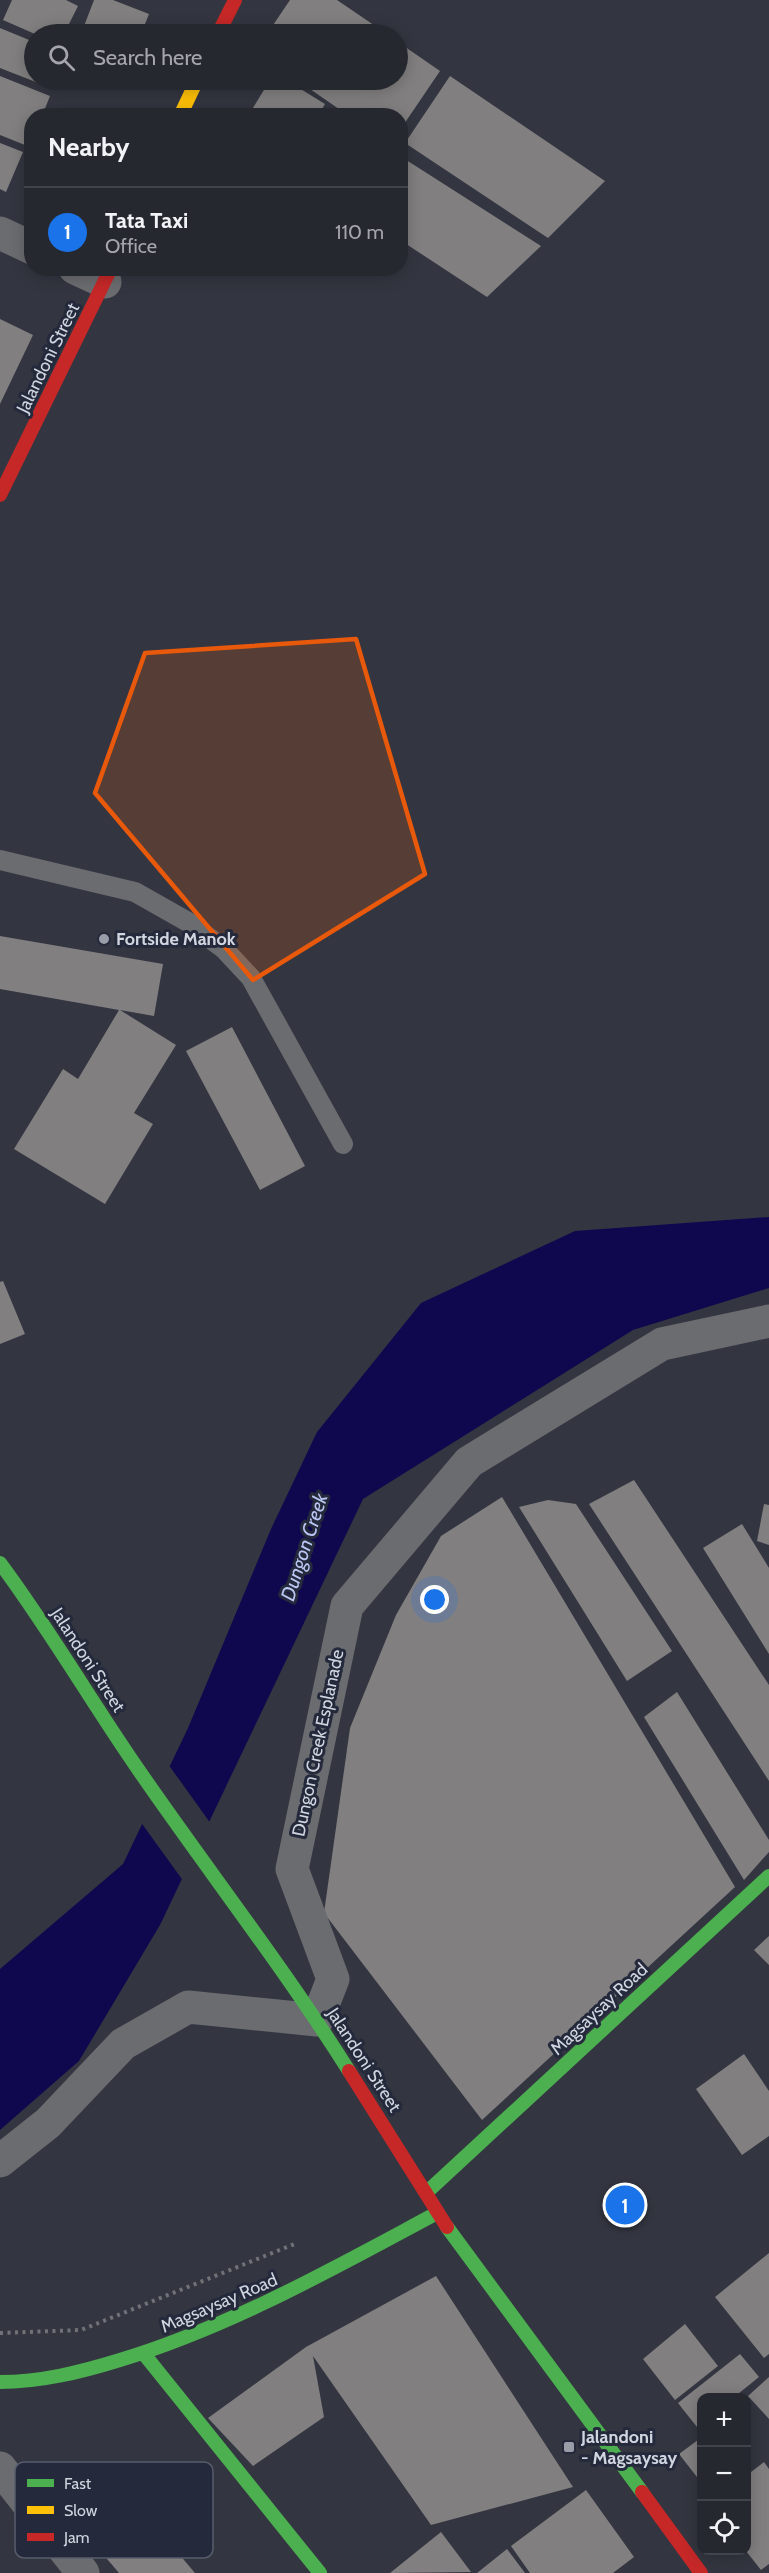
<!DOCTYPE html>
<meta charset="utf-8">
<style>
:root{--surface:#262830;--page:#32343c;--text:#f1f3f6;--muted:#a4a6ab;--line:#42444c;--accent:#1a73e8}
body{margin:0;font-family:Cabin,sans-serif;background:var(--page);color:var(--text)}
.controls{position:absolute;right:18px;bottom:18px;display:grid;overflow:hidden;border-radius:12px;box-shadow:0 3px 15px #0003}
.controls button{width:54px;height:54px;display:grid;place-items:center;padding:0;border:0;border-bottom:2px solid var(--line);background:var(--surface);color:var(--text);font:30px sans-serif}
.you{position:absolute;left:435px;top:1600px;width:21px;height:21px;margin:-15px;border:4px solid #fff;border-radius:50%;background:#1a73e8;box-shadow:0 0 0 9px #1a73e833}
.badge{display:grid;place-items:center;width:39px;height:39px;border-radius:50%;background:var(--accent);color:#fff;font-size:20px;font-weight:700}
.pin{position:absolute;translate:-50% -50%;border:3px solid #fff;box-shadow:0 2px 6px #0006}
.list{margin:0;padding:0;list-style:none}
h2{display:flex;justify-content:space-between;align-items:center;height:78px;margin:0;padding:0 24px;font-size:26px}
h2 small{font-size:20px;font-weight:400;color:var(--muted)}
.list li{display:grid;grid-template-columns:39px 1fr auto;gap:18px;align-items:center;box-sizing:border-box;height:90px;padding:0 24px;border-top:2px solid var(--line)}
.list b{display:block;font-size:22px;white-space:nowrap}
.list p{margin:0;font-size:20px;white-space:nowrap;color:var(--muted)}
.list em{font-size:20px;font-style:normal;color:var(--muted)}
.icon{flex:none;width:33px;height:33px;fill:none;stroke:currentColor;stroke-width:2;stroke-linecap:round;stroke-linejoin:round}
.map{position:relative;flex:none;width:769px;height:2573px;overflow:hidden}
.search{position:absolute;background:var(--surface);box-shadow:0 3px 15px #0003;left:24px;top:24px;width:384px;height:66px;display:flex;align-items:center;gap:15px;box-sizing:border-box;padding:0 21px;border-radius:33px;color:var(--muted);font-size:22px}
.panel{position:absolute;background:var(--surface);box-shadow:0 3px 15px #0003;left:24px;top:108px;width:384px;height:168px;border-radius:24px}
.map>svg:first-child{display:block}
.water{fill:#10084f}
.pier{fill:#333640}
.building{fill:#827f80}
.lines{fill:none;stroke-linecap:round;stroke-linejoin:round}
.path{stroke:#717277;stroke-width:4;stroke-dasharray:3 4.5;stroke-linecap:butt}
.lane{stroke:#6a6c70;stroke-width:20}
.street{stroke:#6a6c70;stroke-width:33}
.fast{stroke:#4caf50;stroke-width:14}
.slow{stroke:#ffc107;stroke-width:14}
.jam{stroke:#c62828;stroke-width:14}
.marked{fill:#e8590c;fill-opacity:0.2;stroke:#e8590c;stroke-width:4.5;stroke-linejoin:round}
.poi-dot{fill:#9a9da8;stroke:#24293b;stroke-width:2}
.labels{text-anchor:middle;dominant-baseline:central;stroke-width:6;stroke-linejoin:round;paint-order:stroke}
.street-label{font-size:18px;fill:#d1d5e0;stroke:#24293b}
.poi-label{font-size:18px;font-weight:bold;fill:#d1d5e0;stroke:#24293b;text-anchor:start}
.water-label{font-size:20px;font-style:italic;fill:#bac6f2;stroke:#24293b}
.key{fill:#24293b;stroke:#585d6d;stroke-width:1.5}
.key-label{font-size:16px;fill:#d1d5e0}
</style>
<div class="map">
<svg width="769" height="2573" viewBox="0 0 769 2573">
<rect width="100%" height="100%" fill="#333640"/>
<path class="water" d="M769 1217V1288L633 1330 363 1499 160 1925 79 2061 0 2130V1969L123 1864 188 1728 271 1529 317 1432 421 1303 575 1231Z"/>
<path class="pier" d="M168 1764 211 1824 184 1882 140 1821Z"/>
<path class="building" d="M12 0H66L78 6 64 34H35L3 20Z
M94 0H113L149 14 141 34H81Z
M290 0H337L387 34H267Z
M0 28 34 42V80H49L46 86 0 68Z
M398 42 440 71 400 130V116H349L297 80H398Z
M0 76 50 96 42 116H32L30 147 0 135Z
M450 76 605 181 548 238 405 143Z
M270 80H286L325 104 318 116H248Z
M0 143 23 152 6 192 0 189Z
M400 156 541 246 487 297 400 240Z
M0 319 33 335 0 404Z
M0 936 163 964 154 1016 120 1010 176 1045 134 1113 153 1124 105 1204 14 1149 63 1069 78 1079 119 1010 0 989Z
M232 1027 305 1166 260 1190 186 1051Z
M3 1281 25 1334 0 1344V1282Z
M634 1480 769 1685V1781L589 1504Z
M502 1497 735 1887 482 2120 324 1913 350 1728 396 1615 441 1536Z
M548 1500 576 1504 672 1651 627 1681 519 1507Z
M764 1504 769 1505V1545L757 1541Z
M742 1524 769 1568V1654L703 1548Z
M677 1692 769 1840V1852L744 1880 644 1717Z
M769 1936V1965L754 1950Z
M744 2054 769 2091V2136L742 2155 696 2089Z
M769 2253V2354L764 2358 715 2297Z
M436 2276 573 2487 431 2525 313 2356 324 2417 253 2466 208 2418 306 2347Z
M685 2324 718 2366 675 2400 643 2359Z
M740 2354 759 2377 733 2398H702V2423L697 2427 678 2403Z
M769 2377V2419L748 2396Z
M702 2437V2473L697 2477 679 2454Z
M764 2462 769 2469V2564L761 2570 746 2551V2476Z
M112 2475 195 2573H119L68 2513Z
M586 2490 634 2557 613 2573H530L511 2546Z
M441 2532 471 2572 390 2573Z
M507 2549 525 2573H477Z"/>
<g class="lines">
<path class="path" d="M0 2333 81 2330 297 2243"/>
<path class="lane" d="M0 860 135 892 188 922 224 949 251 978 343 1144"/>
<path class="street" d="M0 233 32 248
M75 268 105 282
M0 2161 48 2123 123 2044 188 2007 317 2020 333 1979 292 1869 347 1606 469 1462 662 1344 769 1321
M0 2468 83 2573"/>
<path class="fast" d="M0 1563C50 1630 92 1703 140 1772 209 1872 284 1968 349 2071
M427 2192 769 1876
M447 2227 642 2492
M144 2354 320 2573
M0 2382C41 2382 81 2372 120 2360 232 2326 334 2268 437 2213"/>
<path class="slow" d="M180 116 197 80"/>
<path class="jam" d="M218 34 235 0
M0 495 111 268
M349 2071 447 2227
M642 2492 701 2573"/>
</g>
<path class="marked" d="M356 639 425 874 253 980 95 793 145 653Z"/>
<g class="poi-dot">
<circle cx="104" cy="939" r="6"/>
<rect x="563" y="2441" width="12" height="12" rx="3"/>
</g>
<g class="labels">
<g class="street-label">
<text transform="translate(48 358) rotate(-64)">Jalandoni Street</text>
<text transform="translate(88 1660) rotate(57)">Jalandoni Street</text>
<text transform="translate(318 1743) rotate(-78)">Dungon Creek Esplanade</text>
<text transform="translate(599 2009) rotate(-43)">Magsaysay Road</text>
<text transform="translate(364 2060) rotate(57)">Jalandoni Street</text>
<text transform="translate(219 2303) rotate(-23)">Magsaysay Road</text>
</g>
<g class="poi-label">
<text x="116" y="939">Fortside Manok</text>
<text x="581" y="2437">Jalandoni<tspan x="581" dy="21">- Magsaysay</tspan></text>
</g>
<g class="water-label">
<text transform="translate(304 1547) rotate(-72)">Dungon Creek</text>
</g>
</g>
<rect x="15" y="2462" width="198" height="96" rx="9" class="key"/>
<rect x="27" y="2479" width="27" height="8" fill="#4caf50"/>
<rect x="27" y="2506" width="27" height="8" fill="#ffc107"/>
<rect x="27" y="2533" width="27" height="8" fill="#c62828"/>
<g class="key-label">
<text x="64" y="2489">Fast</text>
<text x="64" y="2516">Slow</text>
<text x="64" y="2543">Jam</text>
</g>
</svg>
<div class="controls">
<button>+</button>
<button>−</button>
<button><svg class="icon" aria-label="locate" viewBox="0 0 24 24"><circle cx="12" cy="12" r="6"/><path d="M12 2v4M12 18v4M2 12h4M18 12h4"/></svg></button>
</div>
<div class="you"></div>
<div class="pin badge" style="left:625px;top:2205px">1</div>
<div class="search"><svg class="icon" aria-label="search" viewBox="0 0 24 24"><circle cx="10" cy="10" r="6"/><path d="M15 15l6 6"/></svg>Search here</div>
<section class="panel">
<h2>Nearby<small></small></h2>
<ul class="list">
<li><span class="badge">1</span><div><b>Tata Taxi</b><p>Office</p></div><em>110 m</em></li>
</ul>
</section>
</div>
